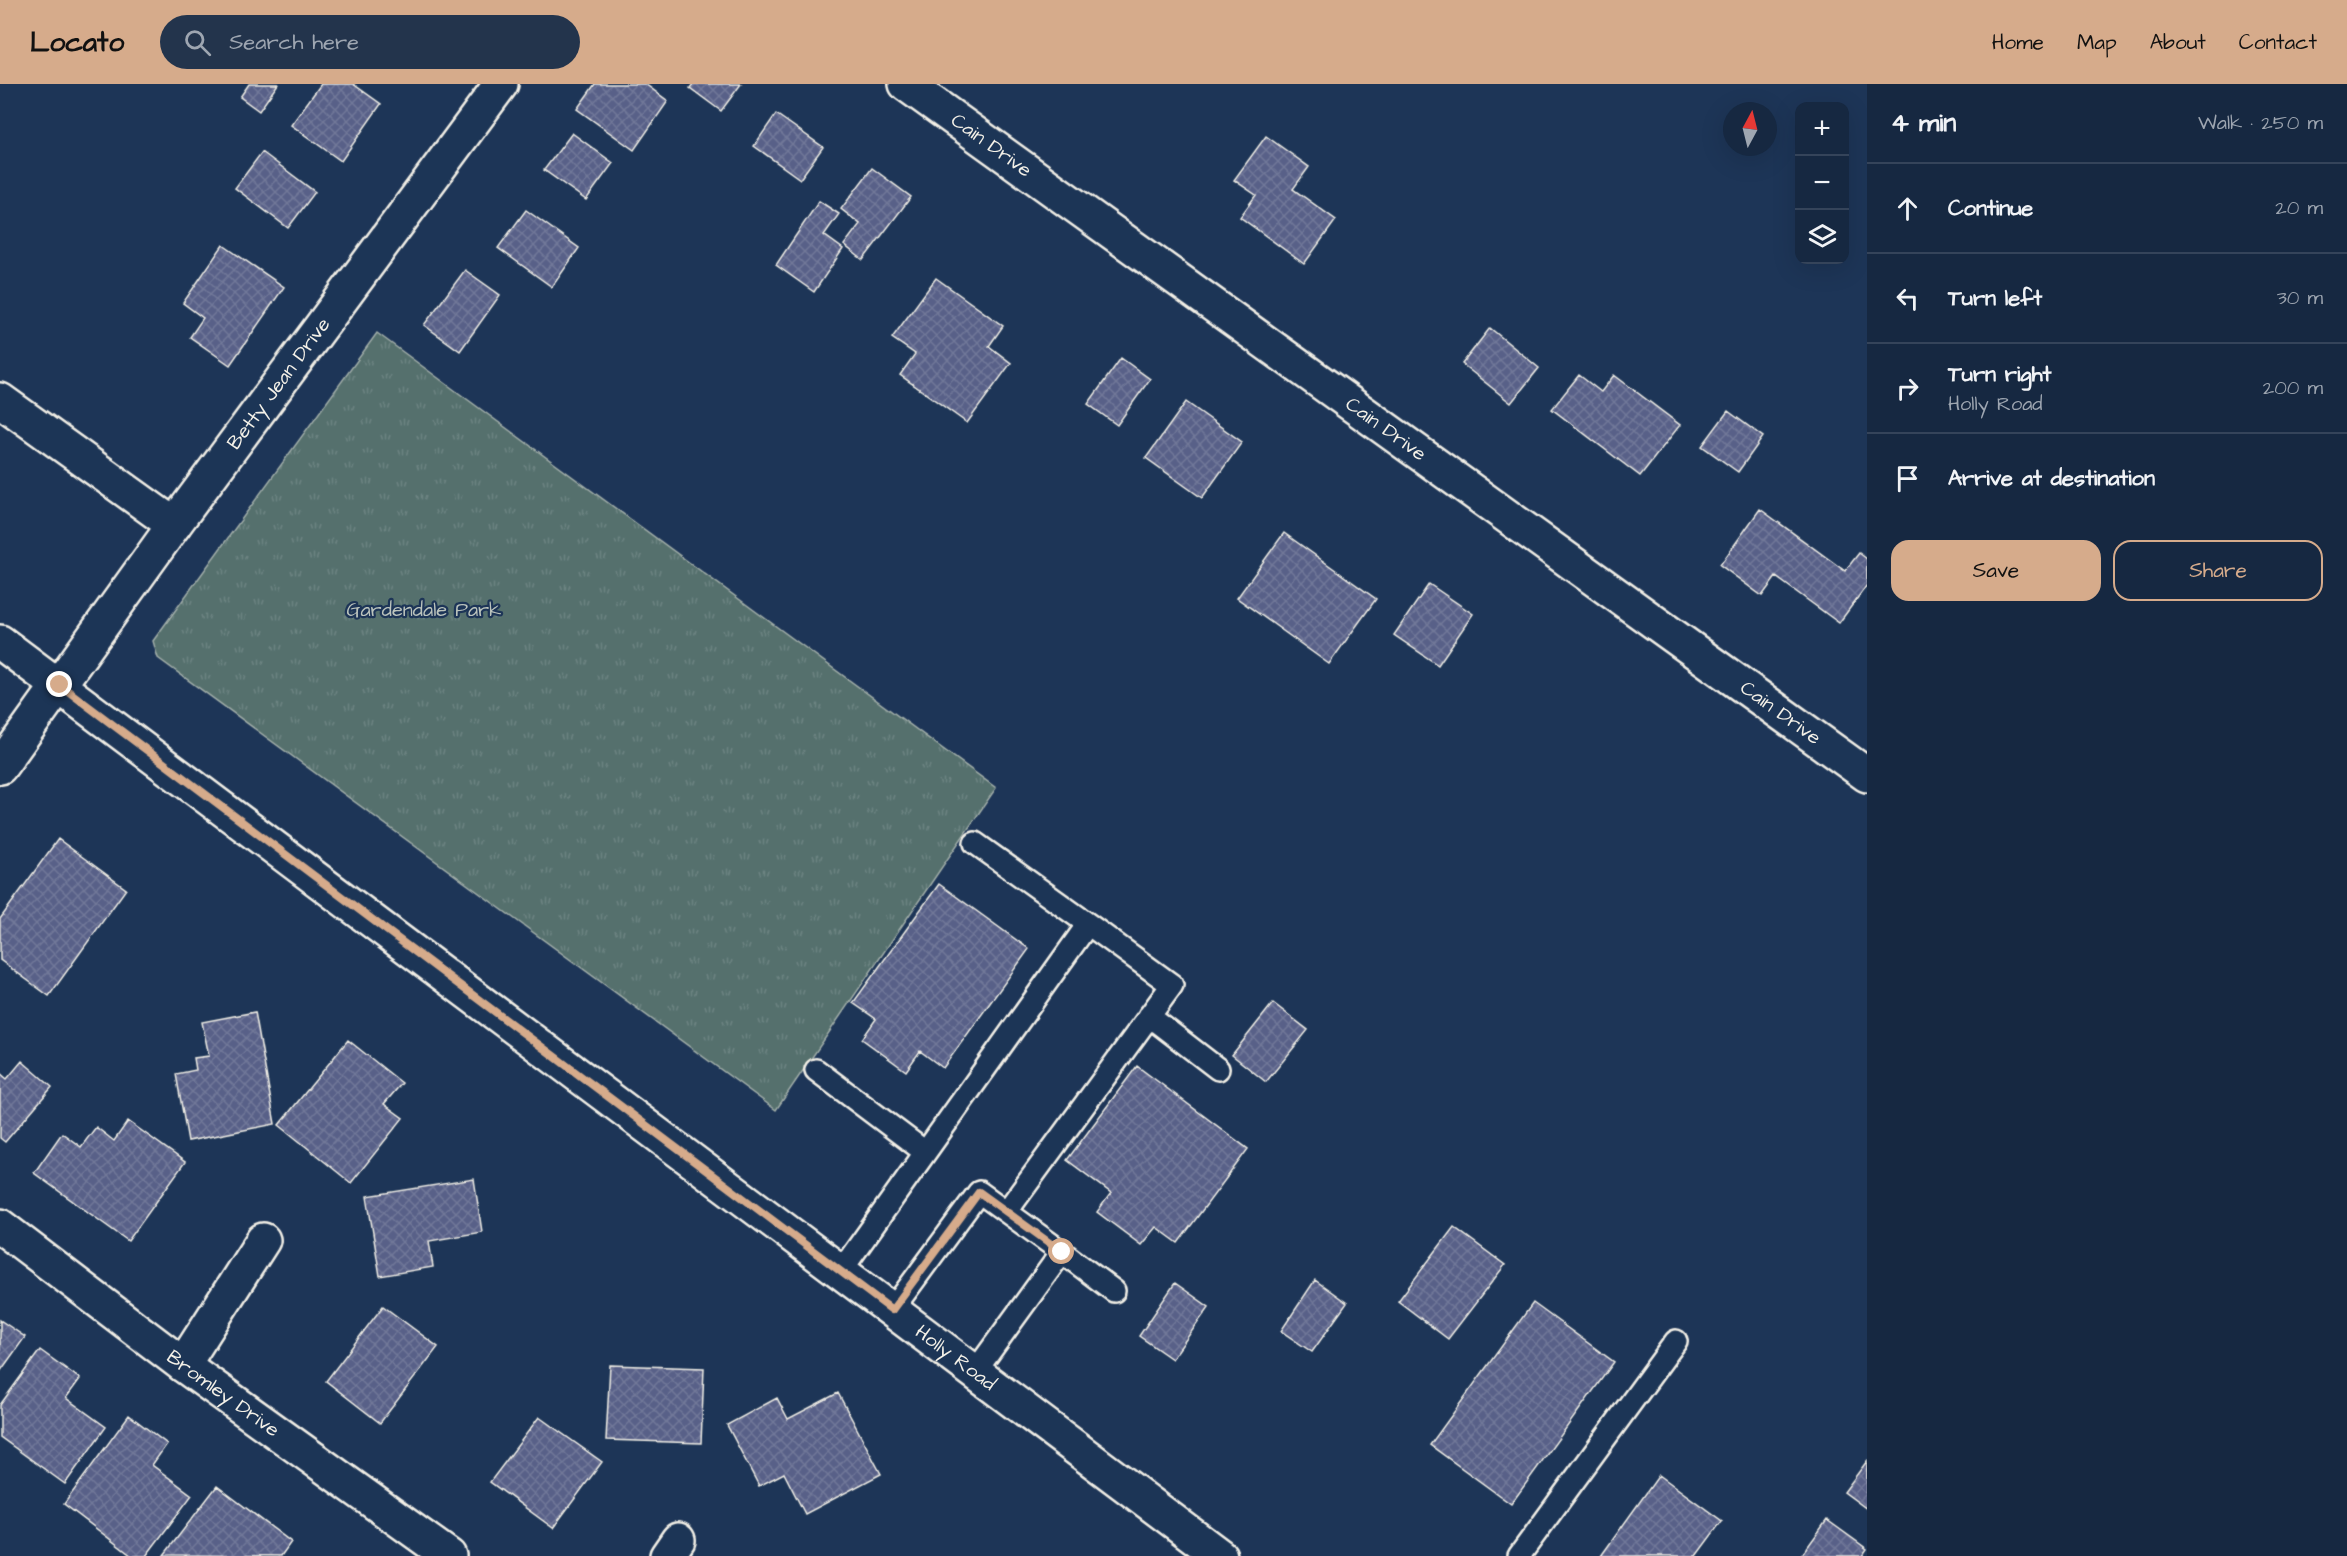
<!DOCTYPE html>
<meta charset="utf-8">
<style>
:root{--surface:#162841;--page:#23344c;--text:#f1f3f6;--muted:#9ea6b1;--line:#35445a;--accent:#d6ab8b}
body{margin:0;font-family:"Architects Daughter",sans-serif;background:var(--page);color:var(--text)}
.controls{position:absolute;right:18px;top:18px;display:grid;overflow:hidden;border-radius:12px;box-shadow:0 6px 24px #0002}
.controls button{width:54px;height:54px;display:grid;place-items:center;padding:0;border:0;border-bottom:2px solid var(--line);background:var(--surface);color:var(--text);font:30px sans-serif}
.compass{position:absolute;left:1723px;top:18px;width:54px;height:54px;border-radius:50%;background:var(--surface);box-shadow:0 6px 24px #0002;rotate:7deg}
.stop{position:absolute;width:18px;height:18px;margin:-14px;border:4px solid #d6ab8b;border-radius:50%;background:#fff}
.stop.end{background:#d6ab8b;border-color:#fff;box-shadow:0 2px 6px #0008}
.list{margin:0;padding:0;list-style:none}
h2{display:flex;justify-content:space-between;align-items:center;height:78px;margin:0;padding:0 24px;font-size:26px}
h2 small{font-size:20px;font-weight:400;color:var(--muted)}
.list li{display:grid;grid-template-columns:39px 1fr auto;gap:18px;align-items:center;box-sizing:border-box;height:90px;padding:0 24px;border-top:2px solid var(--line)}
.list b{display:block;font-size:22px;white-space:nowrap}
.list p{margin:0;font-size:20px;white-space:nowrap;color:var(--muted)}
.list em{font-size:20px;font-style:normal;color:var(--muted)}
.actions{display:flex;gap:12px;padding:18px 24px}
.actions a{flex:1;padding:14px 0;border:2px solid var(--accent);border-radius:18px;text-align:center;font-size:21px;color:var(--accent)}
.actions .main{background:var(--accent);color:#111}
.icon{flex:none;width:33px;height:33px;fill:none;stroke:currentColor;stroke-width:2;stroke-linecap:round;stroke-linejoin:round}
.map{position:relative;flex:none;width:1867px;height:1472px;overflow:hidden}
header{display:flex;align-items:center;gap:36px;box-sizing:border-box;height:84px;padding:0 30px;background:var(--accent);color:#111}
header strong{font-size:28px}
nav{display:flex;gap:33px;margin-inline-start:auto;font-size:21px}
.search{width:420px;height:54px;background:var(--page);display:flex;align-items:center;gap:15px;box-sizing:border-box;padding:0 21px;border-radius:33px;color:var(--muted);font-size:22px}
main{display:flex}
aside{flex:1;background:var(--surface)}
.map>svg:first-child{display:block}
.park{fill:url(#park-tufts);stroke:#a4b0aa;stroke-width:1.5}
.building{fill:url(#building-cross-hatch);stroke:#f4f1e8;stroke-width:1.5}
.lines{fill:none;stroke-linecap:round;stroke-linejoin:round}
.lane-casing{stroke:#f4f1e8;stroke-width:26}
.street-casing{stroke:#f4f1e8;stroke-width:38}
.secondary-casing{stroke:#f4f1e8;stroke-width:38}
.lane{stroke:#1d3557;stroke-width:21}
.street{stroke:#1d3557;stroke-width:33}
.secondary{stroke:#1d3557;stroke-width:33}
.route{stroke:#d6ab8b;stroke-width:8}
.labels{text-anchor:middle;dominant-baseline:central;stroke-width:4.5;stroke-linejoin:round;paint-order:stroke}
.street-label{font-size:20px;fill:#f4f1e8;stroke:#1d3557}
.park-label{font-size:20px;fill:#bcc4bd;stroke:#1d3557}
</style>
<header>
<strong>Locato</strong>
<div class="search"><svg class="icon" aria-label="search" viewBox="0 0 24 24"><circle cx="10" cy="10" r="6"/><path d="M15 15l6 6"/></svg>Search here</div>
<nav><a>Home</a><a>Map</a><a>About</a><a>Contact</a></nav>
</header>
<main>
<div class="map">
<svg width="1867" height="1472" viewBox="0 0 1867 1472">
<defs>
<pattern id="park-tufts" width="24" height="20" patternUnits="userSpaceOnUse" patternTransform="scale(1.5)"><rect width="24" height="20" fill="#546f6d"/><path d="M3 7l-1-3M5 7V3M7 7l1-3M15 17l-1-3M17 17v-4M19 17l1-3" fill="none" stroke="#6d8482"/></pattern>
<pattern id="building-cross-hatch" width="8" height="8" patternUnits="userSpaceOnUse" patternTransform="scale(1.5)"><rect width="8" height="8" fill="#586188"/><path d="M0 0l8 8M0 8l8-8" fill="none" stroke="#717899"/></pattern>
</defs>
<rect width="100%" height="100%" fill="#1d3557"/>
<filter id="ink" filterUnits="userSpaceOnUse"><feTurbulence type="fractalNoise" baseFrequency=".0167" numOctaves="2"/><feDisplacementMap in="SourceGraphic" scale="12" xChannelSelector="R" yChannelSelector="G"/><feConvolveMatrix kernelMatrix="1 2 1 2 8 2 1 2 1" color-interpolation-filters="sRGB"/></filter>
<g filter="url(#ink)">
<path class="park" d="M377 249 996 704 776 1026 158 574 153 557Z"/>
<path class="building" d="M249 0H278L259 27 240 13Z
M321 0H353L381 20 341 77 291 41Z
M595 0H645L668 17 634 66 577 25Z
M693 0H741L721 27 690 4Z
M776 30 823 63 800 95 754 62Z
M572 49 613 79 586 116 544 86Z
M1266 52 1309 83 1293 105 1336 136 1304 180 1240 133 1256 111 1234 96Z
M262 68 315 108 288 144 235 104Z
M872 84 911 113 863 176 844 161 860 140 841 125Z
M819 117 839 130 824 151 843 165 814 208 776 181Z
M526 126 579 164 552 203 498 164Z
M223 161 284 203 230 281 190 253 203 234 183 219Z
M465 186 500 211 460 267 424 241Z
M936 194 1003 242 989 262 1011 279 967 339 900 291 915 270 892 254Z
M1490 244 1539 284 1511 319 1462 280Z
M1121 274 1150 295 1117 341 1088 320Z
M1579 291 1601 308 1614 291 1680 341 1640 392 1552 325Z
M1186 318 1242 358 1202 414 1146 374Z
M1728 327 1763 353 1738 388 1702 362Z
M1760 425 1845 487 1859 469 1867 475V501L1839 539 1776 493 1762 512 1720 481Z
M1284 449 1376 515 1329 580 1237 514Z
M1429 500 1473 530 1438 581 1394 551Z
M58 755 126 805 49 912 0 876V835Z
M939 800 1029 865 943 984 920 967 906 987 862 955 876 935 853 919Z
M1273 919 1308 946 1266 998 1232 971Z
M255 928 275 1040 188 1057 176 990 196 986 194 974 209 972 202 938Z
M348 956 402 999 384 1020 403 1034 351 1099 279 1041Z
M22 977 52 1003 5 1058 0 1054V989L7 995Z
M1137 982 1248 1065 1178 1159 1156 1143 1141 1161 1097 1128 1111 1109 1067 1076Z
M128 1037 185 1078 128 1157 34 1089 62 1049 81 1063 96 1043 114 1057Z
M474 1095 482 1148 429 1157 433 1183 380 1192 367 1112Z
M1454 1143 1505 1181 1448 1255 1398 1217Z
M1315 1196 1347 1219 1312 1268 1281 1247Z
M1175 1199 1209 1223 1172 1275 1139 1252Z
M1533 1219 1614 1278 1511 1420 1430 1361Z
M383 1222 438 1263 380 1339 326 1297Z
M0 1236 25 1253 0 1288Z
M40 1266 80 1295 66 1314 106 1343 65 1400 0 1353V1321Z
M610 1281 704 1284 701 1359 606 1356Z
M838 1309 881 1390 805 1430 784 1389 759 1402 727 1341 777 1314 788 1335Z
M129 1331 167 1360 152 1381 192 1411 146 1472H132L64 1420Z
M539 1333 602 1378 553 1444 490 1398Z
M1867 1377V1425L1844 1408Z
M1659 1391 1722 1437 1696 1472H1601Z
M217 1402 291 1458 281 1472 164 1471Z
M1827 1436 1867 1465 1862 1472H1801Z"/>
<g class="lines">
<defs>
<path id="lane" d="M1149 932 1218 985
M816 986 925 1068
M1007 1127 1172 901 1088 840
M1062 1168 1114 1207
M841 1187 1088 840 975 759
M892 1226 979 1108 1062 1168 975 1288
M1519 1472 1676 1257"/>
<g id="street">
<path id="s1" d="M906 0 1867 691"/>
<path d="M0 316 174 441"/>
<path id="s2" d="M0 1142 183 1281 449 1472"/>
<path d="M183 1281 263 1156"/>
<path d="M667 1472 678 1456"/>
</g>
<g id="secondary">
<path id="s3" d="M0 558 1220 1472"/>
<path id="s4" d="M0 683 174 441 501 0"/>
</g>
</defs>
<use href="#lane" class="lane-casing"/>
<use href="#street" class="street-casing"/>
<use href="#secondary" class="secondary-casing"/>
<use href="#lane" class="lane"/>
<use href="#street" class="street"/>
<use href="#secondary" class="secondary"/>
</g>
</g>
<g class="lines" filter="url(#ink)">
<path class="route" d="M60 601 892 1226 979 1108 1062 1168"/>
</g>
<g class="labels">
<g class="street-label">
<text stroke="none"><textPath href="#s1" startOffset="105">Cain Drive</textPath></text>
<text stroke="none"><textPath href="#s4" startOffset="474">Betty Jean Drive</textPath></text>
<text stroke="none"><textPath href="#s1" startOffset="591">Cain Drive</textPath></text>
<text stroke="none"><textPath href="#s1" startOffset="1077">Cain Drive</textPath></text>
<text stroke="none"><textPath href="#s3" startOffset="1194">Holly Road</textPath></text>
<text stroke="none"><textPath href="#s2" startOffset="279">Bromley Drive</textPath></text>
</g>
<g class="park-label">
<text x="424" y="526">Gardendale Park</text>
</g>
</g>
</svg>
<div class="controls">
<button>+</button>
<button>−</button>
<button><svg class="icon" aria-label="layers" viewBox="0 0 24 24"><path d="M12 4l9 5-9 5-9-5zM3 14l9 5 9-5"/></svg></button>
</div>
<svg class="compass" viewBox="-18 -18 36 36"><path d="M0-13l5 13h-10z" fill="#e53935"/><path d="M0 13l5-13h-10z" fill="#9ea6b1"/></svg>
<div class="stop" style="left:1062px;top:1168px"></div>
<div class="stop end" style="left:60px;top:601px"></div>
</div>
<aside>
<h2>4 min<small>Walk · 250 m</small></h2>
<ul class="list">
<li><svg class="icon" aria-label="ahead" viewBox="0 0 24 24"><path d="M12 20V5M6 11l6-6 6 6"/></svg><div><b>Continue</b></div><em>20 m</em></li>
<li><svg class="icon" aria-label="left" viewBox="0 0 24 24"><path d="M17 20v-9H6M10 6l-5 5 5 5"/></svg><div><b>Turn left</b></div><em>30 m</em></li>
<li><svg class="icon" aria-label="right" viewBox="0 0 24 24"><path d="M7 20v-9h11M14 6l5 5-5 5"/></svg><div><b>Turn right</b><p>Holly Road</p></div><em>200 m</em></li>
<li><svg class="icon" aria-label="arrive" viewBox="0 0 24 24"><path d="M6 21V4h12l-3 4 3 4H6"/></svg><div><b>Arrive at destination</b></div></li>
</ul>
<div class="actions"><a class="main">Save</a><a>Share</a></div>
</aside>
</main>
